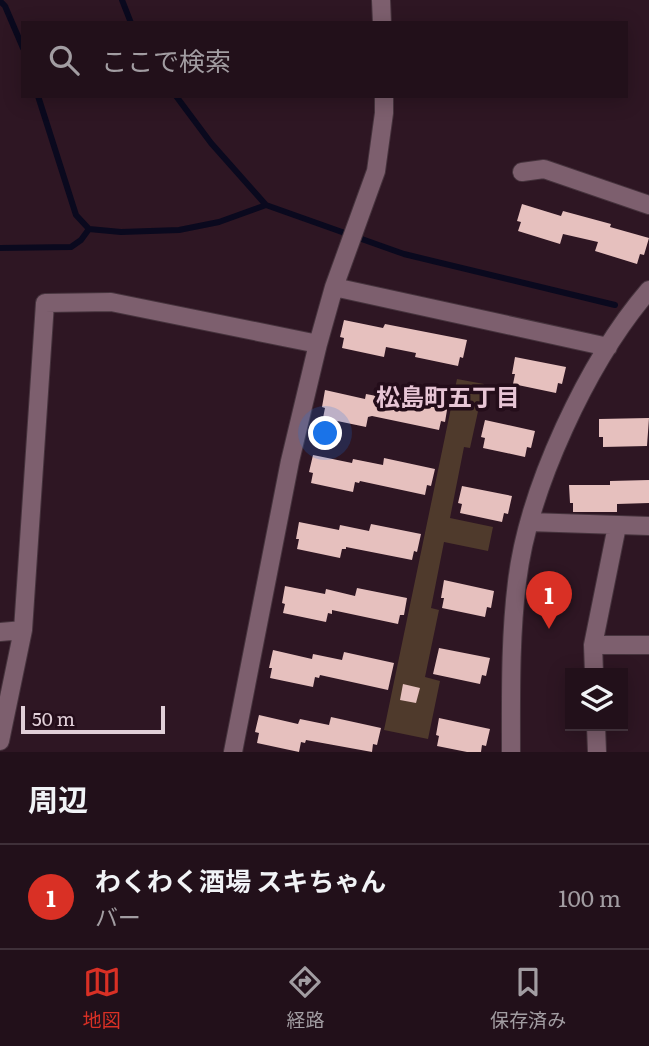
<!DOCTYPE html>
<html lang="ja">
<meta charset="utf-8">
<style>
:root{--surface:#22101a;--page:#2e1e27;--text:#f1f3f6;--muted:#a29da2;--line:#3f3039;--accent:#d93025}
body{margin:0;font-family:Literata,"Noto Sans JP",serif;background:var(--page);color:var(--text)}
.controls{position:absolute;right:21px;bottom:21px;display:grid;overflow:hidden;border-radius:0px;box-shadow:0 4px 18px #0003}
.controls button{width:63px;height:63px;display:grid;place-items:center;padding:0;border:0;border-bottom:2px solid var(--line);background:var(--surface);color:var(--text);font:35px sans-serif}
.scale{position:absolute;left:21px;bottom:18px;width:144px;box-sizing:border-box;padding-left:7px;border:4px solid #e1cfd8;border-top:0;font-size:19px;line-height:24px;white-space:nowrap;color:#e1cfd8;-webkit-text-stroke:5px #240d1a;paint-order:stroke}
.you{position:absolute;left:326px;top:434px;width:24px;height:24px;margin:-18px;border:5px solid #fff;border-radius:50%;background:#1a73e8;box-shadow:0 0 0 10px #1a73e833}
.badge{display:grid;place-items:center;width:46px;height:46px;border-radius:50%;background:var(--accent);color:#fff;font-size:23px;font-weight:700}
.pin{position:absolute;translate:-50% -58px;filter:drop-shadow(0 2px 4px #0008)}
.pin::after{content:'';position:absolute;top:37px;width:24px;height:21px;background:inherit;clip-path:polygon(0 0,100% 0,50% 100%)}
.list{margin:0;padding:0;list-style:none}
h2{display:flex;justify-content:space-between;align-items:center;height:91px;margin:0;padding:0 28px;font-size:30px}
h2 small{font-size:23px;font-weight:400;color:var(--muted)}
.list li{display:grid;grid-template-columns:46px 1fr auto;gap:21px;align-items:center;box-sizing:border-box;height:105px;padding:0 28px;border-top:2px solid var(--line)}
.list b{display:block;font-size:26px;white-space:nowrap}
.list p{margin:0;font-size:23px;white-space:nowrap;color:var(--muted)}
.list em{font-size:23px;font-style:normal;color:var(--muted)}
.icon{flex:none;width:38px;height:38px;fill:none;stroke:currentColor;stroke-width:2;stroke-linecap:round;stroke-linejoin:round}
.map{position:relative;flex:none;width:649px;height:752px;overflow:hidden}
.search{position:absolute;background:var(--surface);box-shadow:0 4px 18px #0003;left:21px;right:21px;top:21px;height:77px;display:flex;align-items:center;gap:18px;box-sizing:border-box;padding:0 24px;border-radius:0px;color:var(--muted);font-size:26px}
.sheet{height:196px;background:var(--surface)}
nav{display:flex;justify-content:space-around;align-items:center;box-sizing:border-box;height:98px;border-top:2px solid var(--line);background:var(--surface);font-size:19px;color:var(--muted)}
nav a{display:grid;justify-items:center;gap:4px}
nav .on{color:var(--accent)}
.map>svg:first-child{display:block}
.green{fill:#4f3a2c}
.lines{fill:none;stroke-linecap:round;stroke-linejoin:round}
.stream{stroke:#0a091e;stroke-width:6}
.building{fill:#e6c0be}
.minor-casing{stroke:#46333d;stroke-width:20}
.minor{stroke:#7d5f6e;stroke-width:18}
.labels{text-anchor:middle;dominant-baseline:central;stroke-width:7;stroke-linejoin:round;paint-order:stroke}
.neighbourhood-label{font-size:24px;font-weight:bold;fill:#e7c5d5;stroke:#240d1a}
</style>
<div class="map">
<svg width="649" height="752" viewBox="0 0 649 752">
<rect width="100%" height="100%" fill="#2e1623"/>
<path class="green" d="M457 379 484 384 470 448 464 447 450 518 493 527 488 551 444 542 431 608 439 610 425 677 440 681 428 739 384 730Z"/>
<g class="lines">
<path class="stream" d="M122 0 131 23
M0 1 5 6 23 48
M38 96 76 215 89 229 121 232 179 230 219 222 266 205
M176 96 211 143 266 205 404 254 615 305
M0 248 71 247 81 240 89 229"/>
</g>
<path class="building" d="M522 204 561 216 563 211 611 224 610 227 649 238 644 255 640 254 637 264 595 251 598 242 563 234 560 244 518 231 521 222 517 221Z
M344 320 383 328 385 324 467 340 463 358 460 357 458 366 415 357 416 353 386 347 384 357 342 348 344 338 340 337Z
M515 357 566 367 562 384 558 383 556 393 513 384 515 374H512Z
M325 390 365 399 366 394 397 400 398 394 448 404 445 422 441 421 439 430 372 416 368 417 366 427 323 418 325 408 322 407Z
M649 418 647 446 603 447V437H599V419Z
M485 420 535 431 531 448 527 447 525 457 483 448 485 438 481 437Z
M313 455 352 463 353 459 383 465 384 458 435 469 431 486 427 485 425 495 360 481 359 483 355 482 353 492 311 483 313 473 309 472Z
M649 480V503L617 504V512H573V503H570L569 485H610V481Z
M462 486 512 496 508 514 504 513 502 522 460 513 462 504 458 503Z
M299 522 339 530 340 525 369 531 371 524 421 534 417 552 414 551 412 560 346 547V549H342L340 558 297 549 299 539H296Z
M444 580 494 591 491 608 487 607 485 617 442 608 444 598H441Z
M285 586 325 594 326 589 355 596 357 588 407 598 404 615H400L398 624 332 610V614L328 613 326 622 283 613 285 604 282 603Z
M439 648 490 658 486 676 482 675 480 684 433 674Z
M273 650 312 659 313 654 342 660 344 652 394 663 388 690 320 675 319 678 315 677 313 687 270 678 272 668H269Z
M403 684 420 688 416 703 400 700Z
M259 715 298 724 300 719 329 725 331 717 381 728 377 745 373 744 372 752 306 740 305 743 301 742 299 752 257 743 259 733 255 732Z
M439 718 490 729 486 746 482 745 481 752H467L437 746 439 736 436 735Z"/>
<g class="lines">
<defs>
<path id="minor" d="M381 0 382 23
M522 172 544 169 649 205
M334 287 608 347
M529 522 649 526
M0 632 23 630
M593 645H649
M594 673 593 645 617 526
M596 726 597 752
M0 741 23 630 45 303 111 302 318 344
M233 752 290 461 318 344 334 287 376 171 384 113V96
M511 752C511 695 510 638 517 582 528 489 588 361 649 290"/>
</defs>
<use href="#minor" class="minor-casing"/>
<use href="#minor" class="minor"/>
</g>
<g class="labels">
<g class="neighbourhood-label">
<text x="448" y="395">松島町五丁目</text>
</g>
</g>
</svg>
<div class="controls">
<button><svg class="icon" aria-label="layers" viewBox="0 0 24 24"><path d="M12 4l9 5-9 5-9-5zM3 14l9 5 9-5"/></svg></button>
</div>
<div class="scale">50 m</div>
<div class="you"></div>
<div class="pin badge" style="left:549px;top:629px">1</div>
<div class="search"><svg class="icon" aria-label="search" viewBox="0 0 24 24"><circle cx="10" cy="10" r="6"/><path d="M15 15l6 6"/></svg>ここで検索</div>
</div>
<section class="sheet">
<h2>周辺<small></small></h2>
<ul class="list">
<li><span class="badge">1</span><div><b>わくわく酒場 スキちゃん</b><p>バー</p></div><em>100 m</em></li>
</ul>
</section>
<nav>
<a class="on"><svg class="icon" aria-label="map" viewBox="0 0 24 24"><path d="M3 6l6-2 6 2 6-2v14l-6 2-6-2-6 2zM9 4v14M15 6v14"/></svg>地図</a>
<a><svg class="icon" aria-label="directions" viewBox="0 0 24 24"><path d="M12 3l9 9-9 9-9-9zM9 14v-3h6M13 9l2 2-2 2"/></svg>経路</a>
<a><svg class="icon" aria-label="saved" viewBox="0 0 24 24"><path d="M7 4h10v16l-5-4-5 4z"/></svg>保存済み</a>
</nav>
